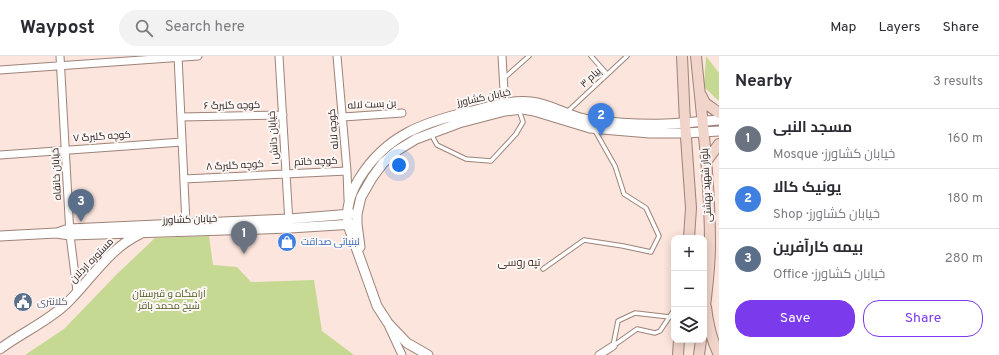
<!DOCTYPE html>
<meta charset="utf-8">
<style>
:root{--surface:#fff;--page:#f2f2f3;--text:#2b2b33;--muted:#7c7c81;--line:#e1e1e2;--accent:#7c3aed}
body{margin:0;font-family:Overpass,Cairo,sans-serif;background:var(--page);color:var(--text)}
.controls{position:absolute;right:12px;bottom:12px;display:grid;overflow:hidden;border-radius:8px;box-shadow:0 2px 10px #0003}
.controls button{width:36px;height:36px;display:grid;place-items:center;padding:0;border:0;border-bottom:1px solid var(--line);background:var(--surface);color:var(--text);font:20px sans-serif}
.you{position:absolute;left:399px;top:109px;width:14px;height:14px;margin:-10px;border:3px solid #fff;border-radius:50%;background:#1a73e8;box-shadow:0 0 0 6px #1a73e833}
.badge{display:grid;place-items:center;width:26px;height:26px;border-radius:50%;background:var(--accent);color:#fff;font-size:13px;font-weight:700}
.pin{position:absolute;translate:-50% -33px;filter:drop-shadow(0 1px 2px #0008)}
.pin::after{content:'';position:absolute;top:21px;width:14px;height:12px;background:inherit;clip-path:polygon(0 0,100% 0,50% 100%)}
.list{margin:0;padding:0;list-style:none}
h2{display:flex;justify-content:space-between;align-items:center;height:52px;margin:0;padding:0 16px;font-size:17px}
h2 small{font-size:13px;font-weight:400;color:var(--muted)}
.list li{display:grid;grid-template-columns:26px 1fr auto;gap:12px;align-items:center;box-sizing:border-box;height:60px;padding:0 16px;border-top:1px solid var(--line)}
.list b{display:block;font-size:15px;white-space:nowrap}
.list p{margin:0;font-size:13px;white-space:nowrap;color:var(--muted)}
.list em{font-size:13px;font-style:normal;color:var(--muted)}
.actions{display:flex;gap:8px;padding:12px 16px}
.actions a{flex:1;padding:9px 0;border:1px solid var(--accent);border-radius:16px;text-align:center;font-size:14px;color:var(--accent)}
.actions .main{background:var(--accent);color:#fff}
.icon{flex:none;width:22px;height:22px;fill:none;stroke:currentColor;stroke-width:2;stroke-linecap:round;stroke-linejoin:round}
.map{position:relative;flex:none;width:719px;height:299px;overflow:hidden}
header{display:flex;align-items:center;gap:24px;box-sizing:border-box;height:56px;padding:0 20px;background:var(--surface);border-bottom:1px solid var(--line)}
header strong{font-size:19px}
nav{display:flex;gap:22px;margin-inline-start:auto;font-size:14px}
.search{width:280px;height:36px;background:var(--page);display:flex;align-items:center;gap:10px;box-sizing:border-box;padding:0 14px;border-radius:22px;color:var(--muted);font-size:15px}
main{display:flex}
aside{flex:1;background:var(--surface)}
.map>svg:first-child{display:block}
.green{fill:#c6d992}
.lines{fill:none;stroke-linecap:round;stroke-linejoin:round}
.service-casing{stroke:#9d8379;stroke-width:5.5}
.minor-casing{stroke:#9d8379;stroke-width:9}
.tertiary-casing{stroke:#9d8379;stroke-width:11}
.secondary-casing{stroke:#9d8379;stroke-width:12}
.service{stroke:#fff;stroke-width:3.5}
.minor{stroke:#fff;stroke-width:7}
.tertiary{stroke:#fff;stroke-width:9}
.secondary{stroke:#f1d4ca;stroke-width:10}
.labels{text-anchor:middle;dominant-baseline:central;stroke-width:4;stroke-linejoin:round;paint-order:stroke}
.street-label{font-size:10px;fill:#231915;stroke:#fcf6f4}
.shop-label{font-size:10px;fill:#366cbe;stroke:#fcf6f4;text-anchor:start}
.park-label{font-size:10px;fill:#4e5b22;stroke:#fcf6f4}
.service-label{font-size:10px;fill:#4e5e75;stroke:#fcf6f4;text-anchor:start}
.neighbourhood-label{font-size:11px;fill:#463027;stroke:#fcf6f4}
</style>
<header>
<strong>Waypost</strong>
<div class="search"><svg class="icon" aria-label="search" viewBox="0 0 24 24"><circle cx="10" cy="10" r="6"/><path d="M15 15l6 6"/></svg>Search here</div>
<nav><a>Map</a><a>Layers</a><a>Share</a></nav>
</header>
<main>
<div class="map">
<svg width="719" height="299" viewBox="0 0 719 299">
<rect width="100%" height="100%" fill="#fce5dc"/>
<path class="green" d="M706 0 719 17V45L704 31Z
M209 180 213 209 237 211 251 226 314 224 322 275 354 299H25L64 273 117 218 155 182Z"/>
<g class="lines">
<defs>
<path id="service" d="M591 0 607 18
M503 23 529 0
M567 56 627 0
M431 78 437 89 466 103 491 105 516 78 523 66 519 54
M543 213 584 184 623 190 651 196 659 180 646 152 624 138 615 110 594 73
M613 290 618 265 635 257 670 261
M613 290 637 273 655 277 660 275 674 254"/>
<path id="minor" d="M60 0 70 179 77 235
M178 0 186 168
M279 0 289 167
M337 0 347 115 348 143
M502 0 505 52
M0 14 198 0
M181 61 283 59
M343 61 402 57
M0 99 182 86
M184 123 347 115
M389 271 402 299
M599 299 613 290"/>
<path id="tertiary" d="M60 176 69 173 289 163 352 158
M0 180 56 177 70 179 290 172 354 168
M360 191 357 168V158L361 141 372 122 383 107 398 94 416 83 459 67 505 55 523 53 534 55 590 72 650 77H686L719 75
M0 293C21 277 47 266 66 248 91 224 108 193 140 178
M428 299 407 287 388 267 377 250 348 169C346 151 350 138 359 123 386 79 424 66 472 55 491 50 511 44 531 46 552 48 569 61 589 64 614 67 640 69 665 68 683 68 701 65 719 64"/>
<path id="secondary" d="M682 0 685 67 691 152 689 182
M696 0C702 62 710 125 710 188 710 211 707 235 704 258
M701 39 705 47 719 57
M706 106 719 88
M706 251C708 268 711 283 719 299
M678 299 679 284
M699 299 701 284"/>
</defs>
<use href="#service" class="service-casing"/>
<use href="#minor" class="minor-casing"/>
<use href="#tertiary" class="tertiary-casing"/>
<use href="#secondary" class="secondary-casing"/>
<use href="#service" class="service"/>
<use href="#minor" class="minor"/>
<use href="#tertiary" class="tertiary"/>
<use href="#secondary" class="secondary"/>
</g>
<defs>
<symbol id="shop-disc" viewBox="-11 -11 22 22"><circle r="9.5" fill="#3f7fe0" stroke="#fcf6f4"/><path d="M-5-2.5h2.3a2.7 3.5 0 0 1 5.4 0H5L5.5 6h-11ZM-1.5-2.5h3a1.5 2.3 0 0 0-3 0Z" fill="#fff"/></symbol>
<symbol id="civic-disc" viewBox="-11 -11 22 22"><circle r="9.5" fill="#5c6f8a" stroke="#fcf6f4"/><path d="M-.6-6.5H3V-4.5H.6V-3L4-1V1h2V6H-6V1h2V-1L-.6-3ZM-1.2 2.5V6h2.4V2.5Z" fill="#fff"/></symbol>
</defs>
<g fill-rule="evenodd">
<use href="#shop-disc" x="276" y="175" width="22" height="22"/>
<use href="#civic-disc" x="12" y="235" width="22" height="22"/>
</g>
<g class="labels">
<g class="street-label">
<text transform="translate(591 22) rotate(-43)">پیام ۳</text>
<text transform="translate(484 42) rotate(-12)">خیابان کشاورز</text>
<text transform="translate(372 49) rotate(-3)">بن بست لاله</text>
<text transform="translate(232 50) rotate(-1)">کوچه گلبرگ ۶</text>
<text transform="translate(334 73) rotate(-95)">کوچه لاله</text>
<text transform="translate(102 81) rotate(-4)">کوچه گلبرگ ۷</text>
<text transform="translate(274 82) rotate(-94)">خیابان دانش ۱</text>
<text transform="translate(316 106) rotate(-2)">کوچه خاتم</text>
<text transform="translate(235 110) rotate(-3)">کوچه گلبرگ ۸</text>
<text transform="translate(57 118) rotate(-93)">خیابان خانقاه</text>
<text transform="translate(707 129) rotate(-93)">بلوار شهید بهشتی</text>
<text transform="translate(190 164) rotate(-2)">خیابان کشاورز</text>
<text transform="translate(92 205) rotate(-46)">مستوره اردلان</text>
</g>
<g class="shop-label">
<text x="301" y="186">لبنیاتی ‌صداقت</text>
</g>
<g class="park-label">
<text x="169" y="238">آرامگاه و قبرستان<tspan x="169" dy="12">شیخ محمد باقر</tspan></text>
</g>
<g class="service-label">
<text x="37" y="246">کلانتری</text>
</g>
<g class="neighbourhood-label">
<text x="519" y="207">تپه روسی</text>
</g>
</g>
</svg>
<div class="controls">
<button>+</button>
<button>−</button>
<button><svg class="icon" aria-label="layers" viewBox="0 0 24 24"><path d="M12 4l9 5-9 5-9-5zM3 14l9 5 9-5"/></svg></button>
</div>
<div class="you"></div>
<div class="pin badge" style="left:244px;top:198px;background:#6b7280">1</div>
<div class="pin badge" style="left:601px;top:80px;background:#3f7fe0">2</div>
<div class="pin badge" style="left:81px;top:166px;background:#5c6f8a">3</div>
</div>
<aside>
<h2>Nearby<small>3 results</small></h2>
<ul class="list">
<li><span class="badge" style="background:#6b7280">1</span><div><b>مسجد النبی</b><p>Mosque · خیابان کشاورز</p></div><em>160 m</em></li>
<li><span class="badge" style="background:#3f7fe0">2</span><div><b>یونیک کالا</b><p>Shop · خیابان کشاورز</p></div><em>180 m</em></li>
<li><span class="badge" style="background:#5c6f8a">3</span><div><b>بیمه کارآفرین</b><p>Office · خیابان کشاورز</p></div><em>280 m</em></li>
</ul>
<div class="actions"><a class="main">Save</a><a>Share</a></div>
</aside>
</main>
